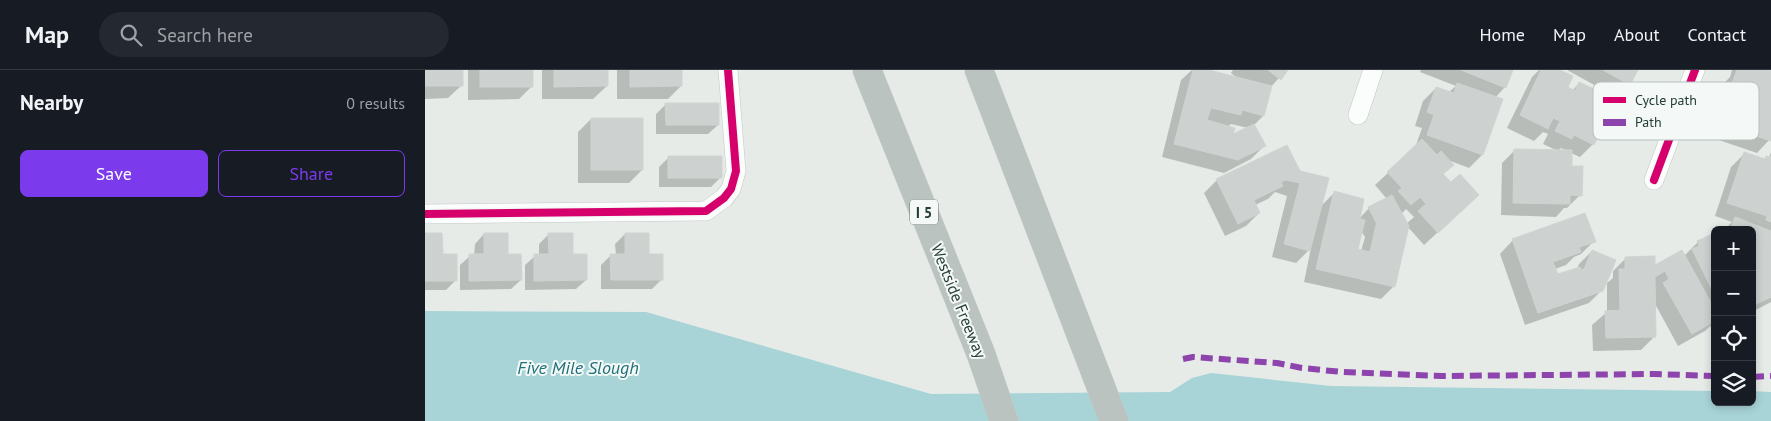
<!DOCTYPE html>
<meta charset="utf-8">
<style>
:root{--surface:#171b24;--page:#242831;--text:#f1f3f6;--muted:#9ea1a6;--line:#363941;--accent:#7c3aed}
body{margin:0;font-family:"PT Sans",sans-serif;background:var(--page);color:var(--text)}
.controls{position:absolute;right:15px;bottom:15px;display:grid;overflow:hidden;border-radius:8px;box-shadow:0 2px 8px #0003}
.controls button{width:45px;height:45px;display:grid;place-items:center;padding:0;border:0;border-bottom:1px solid var(--line);background:var(--surface);color:var(--text);font:25px sans-serif}
.list{margin:0;padding:0;list-style:none}
h2{display:flex;justify-content:space-between;align-items:center;height:65px;margin:0;padding:0 20px;font-size:21px}
h2 small{font-size:16px;font-weight:400;color:var(--muted)}
.actions{display:flex;gap:10px;padding:15px 20px}
.actions a{flex:1;padding:11px 0;border:1px solid var(--accent);border-radius:8px;text-align:center;font-size:18px;color:var(--accent)}
.actions .main{background:var(--accent);color:#fff}
.icon{flex:none;width:28px;height:28px;fill:none;stroke:currentColor;stroke-width:2;stroke-linecap:round;stroke-linejoin:round}
.map{position:relative;flex:none;width:1346px;height:351px;overflow:hidden}
header{display:flex;align-items:center;gap:30px;box-sizing:border-box;height:70px;padding:0 25px;background:var(--surface);border-bottom:1px solid var(--line)}
header strong{font-size:24px}
nav{display:flex;gap:28px;margin-inline-start:auto;font-size:18px}
.search{width:350px;height:45px;background:var(--page);display:flex;align-items:center;gap:12px;box-sizing:border-box;padding:0 18px;border-radius:28px;color:var(--muted);font-size:19px}
main{display:flex}
aside{flex:1;background:var(--surface)}
.map>svg:first-child{display:block}
.water{fill:#a8d4d7}
.shadow{fill:#0003;fill-rule:evenodd}
.building{fill:#cdd2d0;stroke:#ced4d1}
.lines{fill:none;stroke-linecap:round;stroke-linejoin:round}
.street-casing{stroke:#c3c8c5;stroke-width:20}
.highway-casing{stroke:#c2cac7;stroke-width:29}
.street{stroke:#fbfcfc;stroke-width:19}
.highway{stroke:#bbc3c0;stroke-width:28}
.quiet{stroke:#8e44ad;stroke-width:6;stroke-dasharray:12 6;stroke-linecap:butt}
.cycleway-casing{stroke:#f4f9f7;stroke-width:11}
.cycleway{stroke:#d6006c;stroke-width:8}
.labels{text-anchor:middle;dominant-baseline:central;stroke-width:4;stroke-linejoin:round;paint-order:stroke}
.shield{fill:#f4f9f7;stroke:#62766f;stroke-width:1}
.shield-label{font-size:15px;font-weight:bold;fill:#243e35}
.street-label{font-size:16px;fill:#243e35;stroke:#f4f9f7}
.water-label{font-size:18px;font-style:italic;fill:#1f7078;stroke:#f4f9f7}
.key{fill:#f4f9f7;stroke:#b6c1bd;stroke-width:1}
.key-label{font-size:14px;fill:#243e35}
</style>
<header>
<strong>Map</strong>
<div class="search"><svg class="icon" aria-label="search" viewBox="0 0 24 24"><circle cx="10" cy="10" r="6"/><path d="M15 15l6 6"/></svg>Search here</div>
<nav><a>Home</a><a>Map</a><a>About</a><a>Contact</a></nav>
</header>
<main>
<aside>
<h2>Nearby<small>0 results</small></h2>
<ul class="list">
</ul>
<div class="actions"><a class="main">Save</a><a>Share</a></div>
</aside>
<div class="map">
<svg width="1346" height="351" viewBox="0 0 1346 351">
<rect width="100%" height="100%" fill="#e6ebe8"/>
<path class="water" d="M0 241 221 242 506 324 745 322 767 308 786 303 906 316 1290 321V332H1327V321L1346 322V351H0Z"/>
<path class="shadow" d="M0 0H37V15L23 28 0 29Z
M43 0H107V16L94 29 43 30Z
M117 0H181L182 16 168 29H117Z
M192 0H256V16L243 29H192Z
M767 0H779L813 9 806 3 808 0H861L845 18 838 46 829 55 839 76 826 89 799 103 737 87 756 10ZM806 54 823 58 807 67 802 57Z
M996 0H1087L1080 17 1070 28 1057 85 1044 98 1023 90 1017 105 1039 138 999 175 982 156 969 216 956 229 879 212 886 178 871 193 847 187 862 126 850 122 843 129 830 135 834 143 821 156 800 166 779 123 792 110 861 76 895 137 909 123 934 149 944 138 962 129 950 115 990 78 997 58 990 56 998 31 1011 18 1024 22 1031 16 995 2ZM981 139 989 147 981 154 976 144ZM936 161 940 167 936 181 932 180Z
M1114 0H1132L1141 18 1147 21 1154 13 1168 74 1155 87 1146 83 1145 97 1155 125 1142 138H1139L1131 147 1076 145 1077 93 1090 80 1143 81 1136 78 1133 81 1118 74 1123 64 1118 62 1109 71 1082 58 1107 7Z
M1142 0H1212L1204 14 1191 27Z
M1307 0H1346V68L1332 83 1279 65 1289 37 1296 29H1294L1300 12 1305 7Z
M241 34 293 55 283 64H231V44Z
M166 49 217 100 204 113H153V62Z
M1346 82V232L1327 242V160H1299L1307 152 1290 146 1306 97 1319 84 1339 90 1342 87 1344 88Z
M244 87 296 107 286 117H234V97Z
M59 164 82 186 96 210 86 219 35 220V195L45 186H49L50 174Z
M124 164 147 185 161 210 151 219 100 220V195L110 186H114V174Z
M200 164 223 185 237 209 227 219H176V195L186 185H191L190 174Z
M1290 164V260L1288 261 1285 256 1280 261 1253 276 1229 232 1230 266 1216 280 1168 281 1167 255 1182 242V213L1188 208V201L1201 188 1229 197 1259 186 1273 172Z
M0 165 16 186 30 211 21 220H0Z
M1088 170 1169 171 1156 184 1149 187 1141 195 1130 199 1132 206 1152 199 1154 194 1167 181 1177 220 1164 233 1100 255 1075 184Z"/>
<path class="building" d="M0 0H38V16H0Z
M55 0H108V17H55Z
M129 0H183V16L129 17Z
M205 0H257V16L205 17Z
M768 0H784L847 16 839 46 817 40 816 45 786 38 782 50 810 58 808 64 829 54 841 76 813 90 749 74Z
M843 0H863L856 10Z
M1036 0H1088L1081 18Z
M1116 0H1135L1148 6 1143 17 1150 21 1154 12 1171 20 1170 23 1190 32 1169 75 1149 65 1147 69 1130 61 1135 51 1128 48 1123 59 1095 45Z
M1178 0H1213L1205 15Z
M1312 0H1346V71L1291 52 1302 22 1313 26 1316 19 1306 16Z
M1032 13 1078 29 1058 85 1002 65 1009 45 1002 42 1011 17 1029 23Z
M240 33H294V55H241Z
M166 48H218V100H166Z
M997 69 1012 85 1016 81 1029 95 1018 104 1026 112 1035 104 1054 125 1013 163 993 141 1001 134 995 127 986 135 973 121 977 118 962 102Z
M862 75 875 101 904 108 885 181 859 174 875 113 861 110 856 112 858 116 829 130 835 143 813 154 791 109Z
M1089 79 1147 80V96H1158L1157 126 1145 125V134L1088 133Z
M1319 82 1340 89 1341 86 1346 87V152L1341 150 1342 146 1302 133Z
M243 86H297V108H243Z
M909 121 939 129 935 149 940 150 933 179 945 182 951 155 953 156 943 137 967 125 984 156 970 217 891 199Z
M1160 143 1171 172 1154 177 1156 182 1128 192 1133 204 1155 197 1156 200 1159 199 1167 180 1191 190 1178 221 1113 243 1087 169Z
M1310 147 1346 161V227L1327 236V200L1331 199 1327 192V160H1305Z
M0 163H17L18 184H32V211H0Z
M59 163H83V184H96L97 210 44 211V184H59Z
M123 163H148V184H162V210L109 211V184H124Z
M200 163H224V184H238V210H186L185 184H200Z
M1290 163V226L1267 179 1274 176 1272 171Z
M1257 180 1290 240V251L1267 264 1238 213 1244 209 1240 201 1230 207 1231 267 1181 268 1180 241 1195 240 1194 199H1200V187L1230 186V195Z"/>
<g class="lines">
<defs>
<path id="street" d="M933 45 948 0
M1229 110 1270 0
M0 144 281 141 299 128 306 119 311 101 303 0"/>
<path id="highway" d="M442 0 556 284 579 351
M554 0 689 351"/>
</defs>
<use href="#street" class="street-casing"/>
<use href="#highway" class="highway-casing"/>
<use href="#street" class="street"/>
<use href="#highway" class="highway"/>
<path class="quiet" d="M758 289 768 287 852 293 877 298 917 302 1017 306 1229 304 1290 306
M1327 307 1346 306"/>
<defs>
<path id="cycleway" d="M1229 110 1270 0
M0 144 281 141 299 128 306 119 311 101 303 0"/>
</defs>
<use href="#cycleway" class="cycleway-casing"/>
<use href="#cycleway" class="cycleway"/>
</g>
<g class="labels">
<rect class="shield" x="485" y="129.5" width="28" height="25" rx="4"/>
<g class="shield-label">
<text x="499" y="142">I 5</text>
</g>
<g class="street-label">
<text transform="translate(534 231) rotate(68)">Westside Freeway</text>
</g>
<g class="water-label">
<text x="153" y="297">Five Mile Slough</text>
</g>
</g>
<rect x="1168" y="12" width="166" height="58" rx="8" class="key"/>
<rect x="1178" y="27" width="23" height="6" fill="#d6006c"/>
<rect x="1178" y="49" width="23" height="7" fill="#8e44ad"/>
<g class="key-label">
<text x="1210" y="35">Cycle path</text>
<text x="1210" y="57">Path</text>
</g>
</svg>
<div class="controls">
<button>+</button>
<button>−</button>
<button><svg class="icon" aria-label="locate" viewBox="0 0 24 24"><circle cx="12" cy="12" r="6"/><path d="M12 2v4M12 18v4M2 12h4M18 12h4"/></svg></button>
<button><svg class="icon" aria-label="layers" viewBox="0 0 24 24"><path d="M12 4l9 5-9 5-9-5zM3 14l9 5 9-5"/></svg></button>
</div>
</div>
</main>
